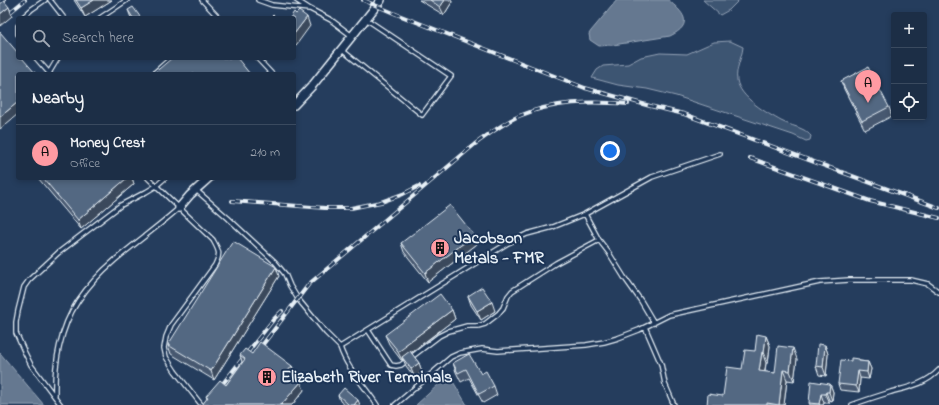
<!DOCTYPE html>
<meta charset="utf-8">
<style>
:root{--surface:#1c2e46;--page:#25364d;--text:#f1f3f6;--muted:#a0a8b3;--line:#3a4a5f;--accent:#ff9aa2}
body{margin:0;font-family:"Indie Flower",sans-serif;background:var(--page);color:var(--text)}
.controls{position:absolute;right:12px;top:12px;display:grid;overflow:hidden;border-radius:4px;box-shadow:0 2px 6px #0003}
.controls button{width:36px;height:36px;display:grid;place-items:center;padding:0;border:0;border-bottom:1px solid var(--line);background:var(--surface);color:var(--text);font:20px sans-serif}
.you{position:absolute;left:610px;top:151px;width:14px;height:14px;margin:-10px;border:3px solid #fff;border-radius:50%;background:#1a73e8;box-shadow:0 0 0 6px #1a73e833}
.badge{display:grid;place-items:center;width:26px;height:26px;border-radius:50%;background:var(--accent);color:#111;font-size:13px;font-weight:700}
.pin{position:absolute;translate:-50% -33px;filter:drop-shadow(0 1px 2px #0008)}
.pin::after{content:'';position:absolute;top:21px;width:14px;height:12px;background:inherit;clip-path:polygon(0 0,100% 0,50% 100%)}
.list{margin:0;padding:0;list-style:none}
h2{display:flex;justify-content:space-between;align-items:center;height:52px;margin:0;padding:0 16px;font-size:17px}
h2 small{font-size:13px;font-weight:400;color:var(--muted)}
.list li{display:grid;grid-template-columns:26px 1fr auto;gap:12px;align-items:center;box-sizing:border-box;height:56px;padding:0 16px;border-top:1px solid var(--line)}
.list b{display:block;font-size:15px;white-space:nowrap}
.list p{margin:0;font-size:13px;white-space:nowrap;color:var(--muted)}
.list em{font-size:13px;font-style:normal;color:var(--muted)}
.icon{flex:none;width:22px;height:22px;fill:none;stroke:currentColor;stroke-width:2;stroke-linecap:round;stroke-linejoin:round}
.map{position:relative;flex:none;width:939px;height:405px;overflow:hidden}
.search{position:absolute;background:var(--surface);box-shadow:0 2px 6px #0003;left:16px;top:16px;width:280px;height:44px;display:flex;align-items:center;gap:10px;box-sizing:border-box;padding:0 14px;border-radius:4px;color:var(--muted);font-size:15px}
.panel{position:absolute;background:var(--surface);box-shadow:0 2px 6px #0003;left:16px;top:72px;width:280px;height:108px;border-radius:4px}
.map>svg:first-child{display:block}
.green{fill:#3e5472;stroke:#93a2b5}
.water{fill:#657890;stroke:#99a8ba}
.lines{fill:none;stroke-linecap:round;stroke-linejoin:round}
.service-casing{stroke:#e8f1f8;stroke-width:6}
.minor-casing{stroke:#e8f1f8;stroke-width:10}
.service{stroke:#1d3557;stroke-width:3.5}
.minor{stroke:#1d3557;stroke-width:7}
.rail-casing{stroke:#e8f1f8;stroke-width:4}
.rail{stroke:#1d3557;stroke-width:2.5;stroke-dasharray:8;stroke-linecap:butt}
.wall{fill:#475970;stroke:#e8f1f8}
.shaded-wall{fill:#3a485b;stroke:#e8f1f8}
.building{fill:#536782;stroke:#e8f1f8}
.labels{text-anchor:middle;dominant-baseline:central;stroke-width:4;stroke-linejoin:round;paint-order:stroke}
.poi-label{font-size:17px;font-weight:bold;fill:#e8f1f8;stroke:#1d3557;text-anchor:start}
</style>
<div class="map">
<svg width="939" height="405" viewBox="0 0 939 405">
<rect width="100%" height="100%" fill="#253d5d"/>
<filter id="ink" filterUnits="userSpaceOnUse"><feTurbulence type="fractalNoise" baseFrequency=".025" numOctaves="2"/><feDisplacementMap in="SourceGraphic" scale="8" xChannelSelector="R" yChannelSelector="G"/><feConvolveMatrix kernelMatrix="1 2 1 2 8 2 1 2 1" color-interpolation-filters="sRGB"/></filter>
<g filter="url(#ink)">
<path class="green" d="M703 0H739L729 10 720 15Z
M730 41 743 47C742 58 735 69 737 80 740 98 767 113 781 121 788 125 797 126 804 130 806 131 809 134 811 136L810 140 806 141 793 135 676 96 647 89 618 85 592 78 597 70 603 66 628 64 641 57 660 53 687 54 714 42Z"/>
<path class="water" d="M617 0H668C683 12 695 24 670 36L613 45 599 46 590 40 589 34 591 31Z
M0 353 44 405H0Z
M449 375 467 405H416Z"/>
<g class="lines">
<defs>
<path id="service" d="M50 0 64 18
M202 0 219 18
M258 0 272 5 309 9
M296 0 310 9 331 20 352 36
M0 2 3 0
M22 18 32 9 45 0
M100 18 127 0
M18 26V34
M342 50 422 115 451 76 366 19
M36 58 50 74
M257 58 272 74
M49 73 58 58
M153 74 171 58
M148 178 213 240C219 251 221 253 215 265L171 325 166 337 164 348 166 357 175 371 200 403
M196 190 228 218 275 262 285 274 290 286 298 299 326 333 340 347
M654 323 641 301 624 277 609 253 599 240 585 214 652 177 720 154
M645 327 661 364 665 384 674 405
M368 330 391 365 396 366 401 365 439 336 449 331 467 326H478L485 324 498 314 503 308 508 296 512 291 556 263 599 240
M55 395C54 364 60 328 78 301 88 286 101 272 115 260 136 242 159 226 179 208
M61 405 31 365 24 351 16 333V322L18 311 24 287 29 280 58 253 121 205 146 192 156 186 165 178
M377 405C365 386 347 369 340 347L508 243 527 234 553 227 585 214
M395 405 451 357 460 353 482 349 498 351 586 345 604 342 618 338 639 330 669 315 820 282 849 280H911L928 284 939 292
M852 405C865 400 878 396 891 392 909 387 926 384 939 370"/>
<path id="minor" d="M294 105 312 86 381 0
M179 208 190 195 209 178"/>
</defs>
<use href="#service" class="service-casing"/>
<use href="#minor" class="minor-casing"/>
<use href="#service" class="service"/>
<use href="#minor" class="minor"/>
<defs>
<path id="rail" d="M363 0 396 14 585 88 650 106 684 114 939 208
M9 13 25 0
M750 158 870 201 939 218
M232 201 325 208H351L381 202 403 194 419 186
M257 352 309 284 475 144C489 134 503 123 519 116 555 101 590 101 628 104
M217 391 273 320 282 311"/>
</defs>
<use href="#rail" class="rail-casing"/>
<use href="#rail" class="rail"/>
</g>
<path class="wall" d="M74 0H112L85 17Z
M419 0H451L452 2 444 15Z
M128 10 141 18H131Z
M841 81 889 107 892 116 865 130 844 89Z
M38 178H132L134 184 81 229Z
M474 235 477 244 428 282 404 252 401 243Z
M279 276 214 380 171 354 168 345Z
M468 296 495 311 481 320 471 305Z
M452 310 455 319 411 353 419 363 422 372 415 378 406 366 403 359 402 360H401L389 344 385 335Z
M766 336 770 346 768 363H766L765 372 775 373 797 359 794 381 787 380 784 405H707L723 396Z
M825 345 828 354 826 376 819 375 816 366Z
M252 354 292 366 296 375 294 376 304 390 292 405H202L207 399 206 396 226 385 242 362 240 355Z
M851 361H860L868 362 871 369 869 379 860 378 859 392 840 390 838 384Z
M453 363 481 374 494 386 497 395 483 403 469 378 461 382 456 372Z
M830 384 833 392 832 401 829 400V403H824L823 405H810L809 403Z
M338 395 360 405H345L340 401Z"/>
<path class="shaded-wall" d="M94 0H112L85 17 81 8Z
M445 0H451L452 2 444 15 440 7Z
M9 7 12 16 0 26V14Z
M307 17 310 26 294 48V34Z
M18 102V114L0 129V117Z
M127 178H132L134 184 81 229 78 220Z
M474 235 477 244 428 282 425 273Z
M276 267 279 276 214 380 211 371Z
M492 302 495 311 481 320 477 311Z
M452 310 455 319 409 354 402 357 403 359 402 360 398 352 405 345Z
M766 336 770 346 768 363 764 352Z
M825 345 828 354 826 376 823 367Z
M793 348 797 359 794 381 790 371Z
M762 352 766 363 763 382 759 371Z
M868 362 871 369 869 379 867 372Z
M419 363 422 372 415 378 411 369Z
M292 366 296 375 291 380 288 371Z
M783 370 787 380 784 405H779Z
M858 371 860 378 859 392 856 386Z
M301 382 304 390 292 405H281Z
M830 384 833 392 832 401 829 392Z
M826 392 829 400V403L825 394Z
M821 394 824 403 823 405H820L819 404Z
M358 400 360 405H354Z"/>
<path class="building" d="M76 0H94L81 8Z
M430 0H445L440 7Z
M4 1 9 7 0 14V4Z
M133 7 141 18H133L128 10Z
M299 11 307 17 294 34V18H290L294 12 296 14Z
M273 15 277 18H270Z
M0 32 18 53V58H22L36 74H18V102L0 117Z
M172 58H237L250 74H153Z
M868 67 889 107 862 121 841 81Z
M43 178H127L78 220Z
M450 205 474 235 425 273 401 243Z
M233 241 276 267 211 371 168 345Z
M482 287 492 302 477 311 468 296Z
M440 294 452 310 405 345 406 346 398 352V351L385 335Z
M757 334 766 336 764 352H762L759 371 775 373 778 346 793 348 790 371 783 370 779 405 767 403V405H707L708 394 723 396 727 367 742 369 745 350 755 351Z
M260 342 292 366 288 371 301 382 281 405H202L208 397 206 396 220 380 226 385 245 359 240 355 245 349 252 354Z
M818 344 825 345 823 367 816 366Z
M410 351 419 363 411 369 402 357Z
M469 354 481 374 486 371 494 386 479 394 466 369 458 373 453 363Z
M851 358 859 359V361L868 362 867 372 858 371 856 386 838 384 841 360 851 361Z
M811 381 830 384 829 392H826L825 394H821L819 404 809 403Z
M344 388 358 400 354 405H349L338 395Z"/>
</g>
<defs>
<symbol id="building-disc" viewBox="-11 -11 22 22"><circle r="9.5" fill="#ff9aa2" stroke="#1d3557"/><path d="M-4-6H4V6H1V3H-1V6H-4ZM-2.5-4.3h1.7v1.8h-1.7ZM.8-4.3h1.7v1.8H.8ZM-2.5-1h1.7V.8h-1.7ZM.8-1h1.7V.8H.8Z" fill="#111"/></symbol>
</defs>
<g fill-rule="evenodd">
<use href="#building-disc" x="429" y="237" width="22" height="22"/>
<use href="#building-disc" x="256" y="366" width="22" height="22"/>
</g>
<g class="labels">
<g class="poi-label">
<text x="454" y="238">Jacobson<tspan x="454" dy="20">Metals - FMR</tspan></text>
<text x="281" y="377">Elizabeth River Terminals</text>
</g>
</g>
</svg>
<div class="controls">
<button>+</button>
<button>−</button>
<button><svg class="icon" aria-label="locate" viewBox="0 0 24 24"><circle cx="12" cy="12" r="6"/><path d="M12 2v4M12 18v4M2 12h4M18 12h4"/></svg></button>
</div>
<div class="you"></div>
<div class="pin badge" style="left:868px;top:103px">A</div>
<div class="search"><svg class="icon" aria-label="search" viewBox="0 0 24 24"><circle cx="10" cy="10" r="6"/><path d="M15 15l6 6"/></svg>Search here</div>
<section class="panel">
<h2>Nearby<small></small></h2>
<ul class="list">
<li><span class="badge">A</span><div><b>Money Crest</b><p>Office</p></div><em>210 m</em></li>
</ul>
</section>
</div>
